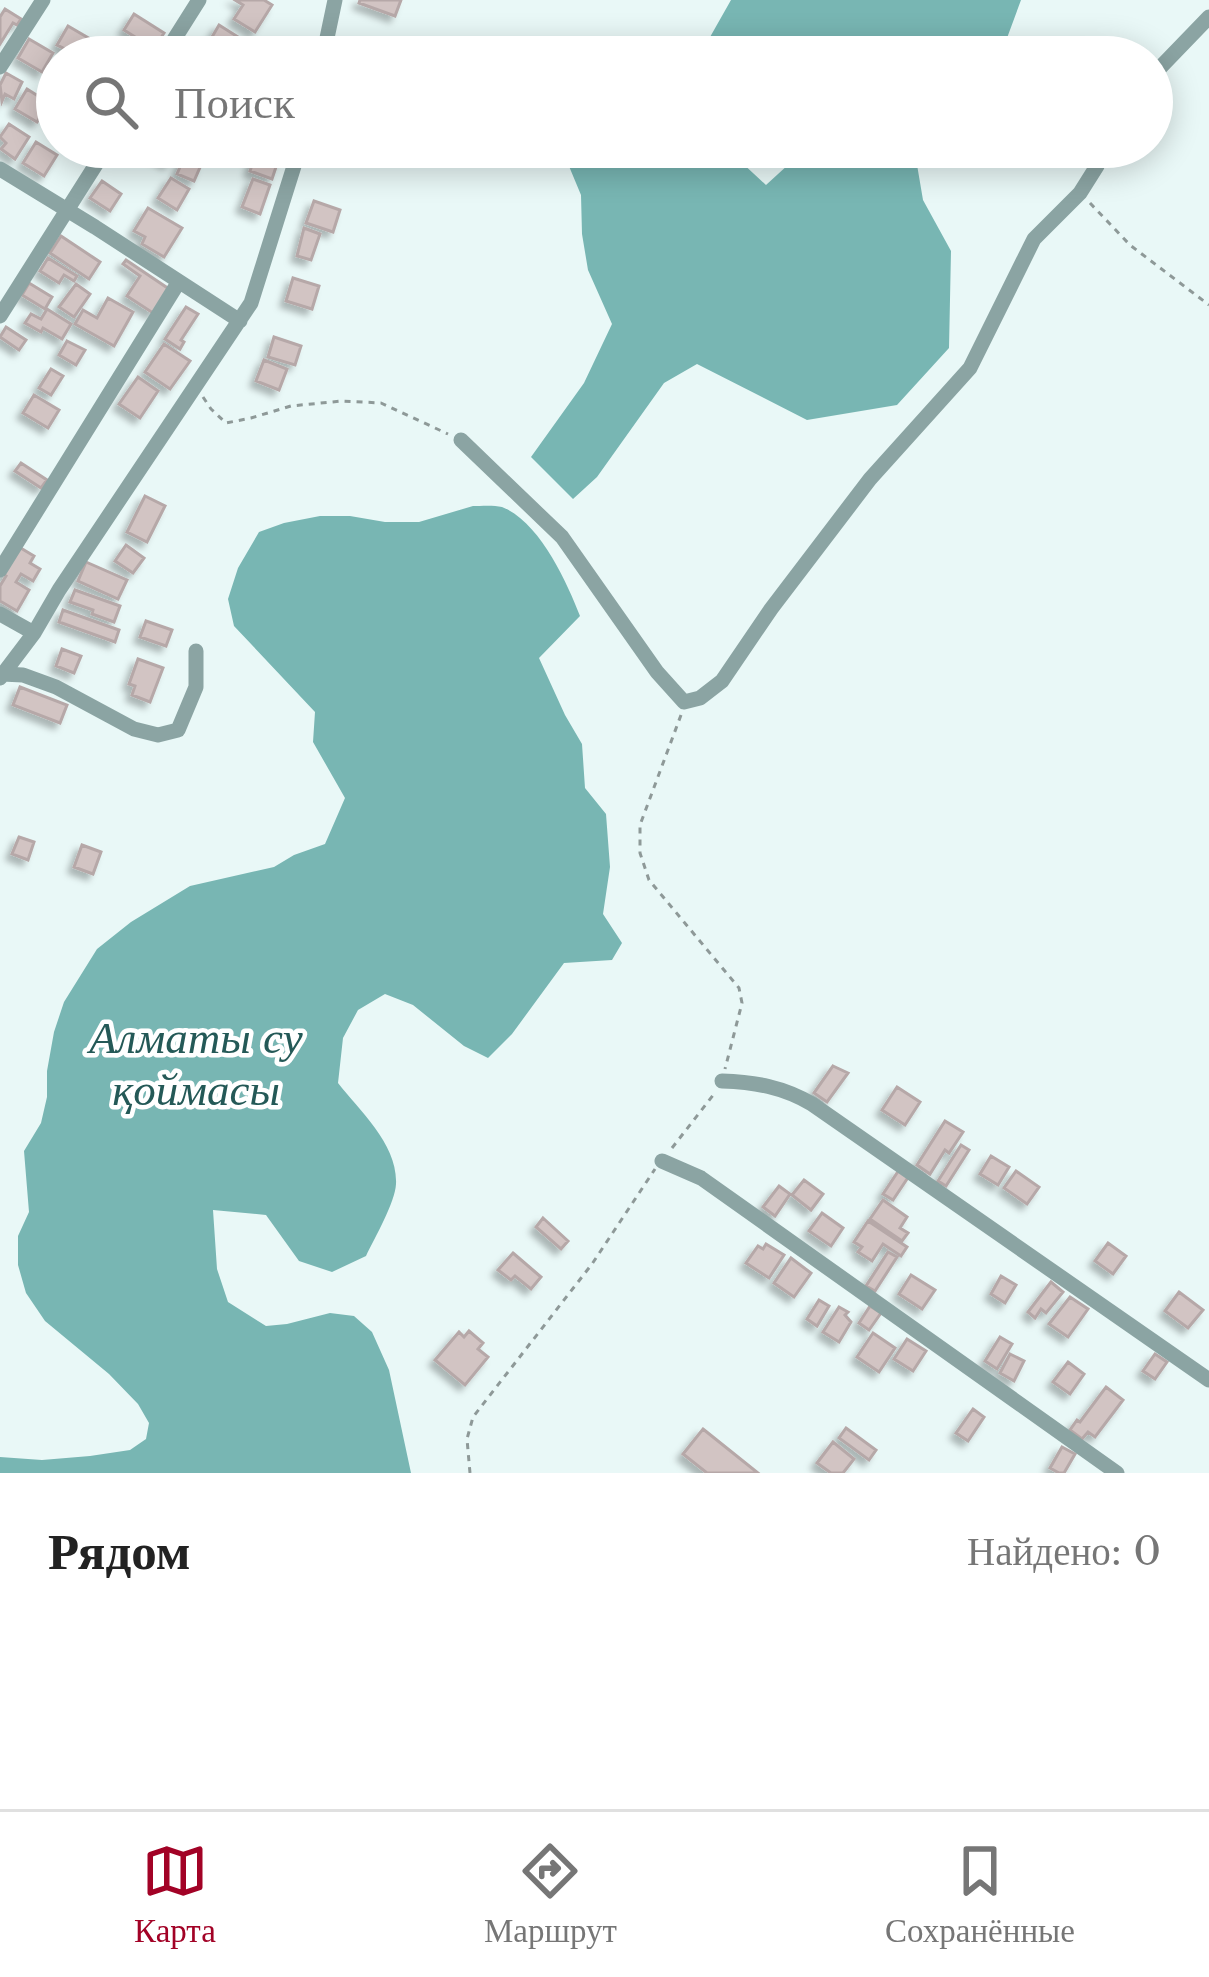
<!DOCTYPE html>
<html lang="ru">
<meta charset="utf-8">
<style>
:root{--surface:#fff;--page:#f6f6f6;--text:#222;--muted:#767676;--line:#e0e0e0;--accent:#a20226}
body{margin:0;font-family:"Libre Baskerville",serif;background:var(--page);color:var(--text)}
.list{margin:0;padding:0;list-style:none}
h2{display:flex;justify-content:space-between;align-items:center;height:156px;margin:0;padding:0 48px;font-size:51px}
h2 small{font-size:39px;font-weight:400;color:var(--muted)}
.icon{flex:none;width:66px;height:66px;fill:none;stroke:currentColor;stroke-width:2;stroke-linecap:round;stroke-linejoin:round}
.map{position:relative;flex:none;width:1209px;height:1473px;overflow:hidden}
.search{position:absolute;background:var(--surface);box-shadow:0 6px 30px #0003;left:36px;right:36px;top:36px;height:132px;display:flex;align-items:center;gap:30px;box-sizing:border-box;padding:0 42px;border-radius:66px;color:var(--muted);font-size:45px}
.sheet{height:336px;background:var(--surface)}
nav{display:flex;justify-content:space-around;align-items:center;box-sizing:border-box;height:168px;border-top:3px solid var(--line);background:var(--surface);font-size:33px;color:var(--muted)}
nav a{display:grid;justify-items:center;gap:6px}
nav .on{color:var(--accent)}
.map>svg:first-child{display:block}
.water{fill:#78b6b3}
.building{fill:#d2c4c3;stroke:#b6a8a8;stroke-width:3;filter:url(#shadow)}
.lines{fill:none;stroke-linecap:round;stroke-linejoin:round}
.path{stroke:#8e9998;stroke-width:3;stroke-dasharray:6 6;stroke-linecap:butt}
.minor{stroke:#8ba4a3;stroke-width:15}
.labels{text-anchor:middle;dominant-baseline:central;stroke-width:9;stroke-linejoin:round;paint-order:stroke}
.water-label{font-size:45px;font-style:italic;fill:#245957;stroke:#fff}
</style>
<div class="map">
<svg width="1209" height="1473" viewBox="0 0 1209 1473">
<defs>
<filter id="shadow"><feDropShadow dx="-5.5" dy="5.5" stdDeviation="3" flood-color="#0004"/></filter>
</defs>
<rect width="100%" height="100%" fill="#e9f8f7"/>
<path class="water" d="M731 0H1021L1000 57H939L910 43 904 57H706L701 53Z
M561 147H725L766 185 801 153 796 147H914L923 200 951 251 949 348 897 405 807 420 697 364 664 383 597 477 573 499 531 457 584 383 612 324 588 270 582 234 581 195Z
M473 506C481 506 494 505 502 507 539 521 567 582 580 616L539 658 565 715 582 744 585 788 606 814 610 867 603 914 622 943 612 960 564 963 512 1034 488 1058 464 1046 413 1005 385 994 358 1010 343 1038 338 1083C360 1111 398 1145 396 1184 395 1203 375 1237 366 1256L332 1272 299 1261 266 1215 213 1210 217 1269 228 1302 266 1326 287 1324 330 1313 354 1316 372 1332 389 1370 411 1473H0V1457L42 1460 90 1456 130 1450 146 1439 149 1423 138 1404 109 1374 45 1321 26 1293 18 1265V1236L29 1212 24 1151 41 1123 47 1097V1071L54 1032 64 1002 97 949 131 922 190 886 274 867 294 855 325 844 345 798 313 742 315 712 234 626 228 599 238 568 259 532 284 523 320 516H350L385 522H419Z"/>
<path class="building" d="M235 0H264L272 5 255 32 234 19 243 5Z
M360 0H401L395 16 359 3Z
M5 9 21 19 17 25 13 23 0 44V17Z
M134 14 164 33 154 49 124 30Z
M219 25 246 42 237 57H217L205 49Z
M68 26 92 40 82 57 57 45Z
M29 39 53 53 42 72 18 58Z
M344 39 372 43 368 57 341 52Z
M6 73 22 82 14 99 5 94 2 101 0 85Z
M27 89 49 103 37 122 15 109Z
M9 124 29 137 15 159 1 149 6 143 0 137Z
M36 142 57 155 44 176 23 163Z
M154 147H179L168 163 150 152Z
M266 147 281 152 272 179 250 171 256 153 263 156Z
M184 158 201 165 194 181 177 174Z
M171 178 189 189 177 210 158 198Z
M253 179 270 185 260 214 242 207Z
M102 181 121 194 110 211 90 198Z
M314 201 340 210 333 232 306 223Z
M148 208 182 228 164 257 142 244 145 237 134 231Z
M304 228 320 234 311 260 297 256Z
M61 236 100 262 89 279 50 253Z
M48 258 77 276 74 281 64 275 59 283 40 271Z
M126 260 169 289 153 313 127 296 140 276 123 264Z
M293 278 319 286 312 309 286 301Z
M29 283 52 297 45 309 22 295Z
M76 284 90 294 74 317 59 307Z
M108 298 133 312 114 346 75 324 83 310 97 318Z
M186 307 198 314 181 340 184 342 180 349 165 339Z
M47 309 71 324 62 339 43 328 41 332 25 323 31 314 41 319Z
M6 327 26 340 19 350 0 337Z
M274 337 301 346 295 365 268 357Z
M67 341 85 350 76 365 59 355Z
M164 344 190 361 170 389 145 372Z
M264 360 287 369 279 390 256 381Z
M51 369 63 376 51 395 39 388Z
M138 377 158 391 140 418 119 404Z
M34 395 59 410 48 428 23 413Z
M21 463 47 480 41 488 15 471Z
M145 496 165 506 147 542 127 532Z
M126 545 144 558 133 573 115 561Z
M19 547 34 556 30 563 40 569 33 581 21 574 16 582 29 590 17 611 0 601V586L6 576 3 574Z
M86 562 127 580 118 599 78 581Z
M75 590 120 606 114 622 92 614 93 610 70 602Z
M63 610 119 630 115 642 59 622Z
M146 621 172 630 166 646 140 637Z
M62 649 81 656 74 673 56 666Z
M138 659 163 668 150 702 132 695 135 686 129 684Z
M20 687 67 705 60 723 13 705Z
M19 837 34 842 28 860 12 854Z
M82 845 101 852 93 874 74 867Z
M833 1066 848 1073 827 1102 814 1093Z
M897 1087 920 1102 905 1125 882 1110Z
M945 1121 963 1132 949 1153 945 1150 930 1174 917 1165Z
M961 1145 969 1150 946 1186 938 1181Z
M991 1156 1009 1167 998 1185 980 1174Z
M899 1170 909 1176 893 1200 883 1194Z
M1016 1171 1039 1187 1027 1204 1004 1188Z
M804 1180 823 1194 811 1210 792 1195Z
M779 1186 790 1194 775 1216 763 1207Z
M883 1200 907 1217 900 1228 908 1233 902 1241 870 1219Z
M822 1213 843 1228 831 1246 809 1231Z
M543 1218 568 1241 561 1249 536 1227Z
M868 1221 907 1247 901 1256 883 1244 872 1261 858 1252 862 1247 854 1242Z
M1108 1243 1126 1256 1113 1274 1095 1261Z
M766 1244 784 1255 769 1278 746 1263 758 1246 763 1249Z
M888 1252 897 1257 875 1291 866 1286Z
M513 1253 541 1277 531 1289 515 1276 511 1280 498 1270Z
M791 1258 811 1273 794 1297 774 1283Z
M911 1275 935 1290 922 1309 899 1294Z
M1001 1276 1016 1285 1005 1303 991 1294Z
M1051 1282 1063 1292 1046 1313 1041 1309 1035 1318 1028 1312Z
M1179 1292 1203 1310 1188 1328 1165 1311Z
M1070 1297 1088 1309 1068 1337 1049 1324Z
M819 1300 829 1306 817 1326 807 1319Z
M870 1306 881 1313 869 1330 859 1323Z
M839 1307 848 1312 845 1315 851 1322 839 1342 823 1332Z
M469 1331 483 1343 478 1349 488 1357 465 1385 435 1360 459 1332 464 1337Z
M873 1333 895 1348 879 1372 857 1357Z
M1000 1337 1012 1344 997 1369 985 1361Z
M907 1339 926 1351 913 1371 894 1359Z
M1010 1354 1024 1361 1014 1381 1000 1373Z
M1155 1354 1167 1362 1155 1379 1143 1371Z
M1068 1362 1084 1374 1070 1394 1053 1382Z
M1106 1387 1123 1400 1095 1437 1088 1432 1082 1439 1070 1430 1077 1420 1080 1422Z
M973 1409 984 1417 968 1441 956 1433Z
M846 1428 876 1450 869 1460 839 1438Z
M703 1429 758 1473H707L683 1454Z
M833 1442 854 1459 843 1473H831L817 1463Z
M1062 1447 1075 1454 1064 1473H1059L1050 1468Z"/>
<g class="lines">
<path class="path" d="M1090 203 1130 245 1209 305
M203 397 211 409 226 423 251 418 291 406 342 401 381 403 448 434
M681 715 640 825V853L649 880 739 988 742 1003 725 1069
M672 1148 714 1094
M470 1473 467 1439 473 1417 592 1264 655 1169"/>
<path class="minor" d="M163 57 199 0
M323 57 335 0
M0 67 43 0
M1152 76 1209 17
M0 169 95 227 240 321
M0 316 107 147
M461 440 562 537 657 672 684 702 700 698 722 681 771 609 870 479 970 368 1034 239 1080 193 1097 166 1103 147
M0 570 178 283
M0 614 34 633
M2 674 23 675 56 687 134 729 158 735 178 730 196 687V651
M0 678 34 633 59 590 251 303 300 147
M722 1081C755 1082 783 1087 812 1104L1209 1380
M662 1161 701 1178 1117 1473"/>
</g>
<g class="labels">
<g class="water-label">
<text x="196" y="1037">Алматы су<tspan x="196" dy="52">қоймасы</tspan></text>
</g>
</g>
</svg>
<div class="search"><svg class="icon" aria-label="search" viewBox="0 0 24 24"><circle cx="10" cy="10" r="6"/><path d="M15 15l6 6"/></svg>Поиск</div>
</div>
<section class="sheet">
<h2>Рядом<small>Найдено: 0</small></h2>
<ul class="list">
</ul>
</section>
<nav>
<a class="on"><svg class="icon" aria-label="map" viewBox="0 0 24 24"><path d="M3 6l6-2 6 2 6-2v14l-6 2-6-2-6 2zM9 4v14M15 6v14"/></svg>Карта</a>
<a><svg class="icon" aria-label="directions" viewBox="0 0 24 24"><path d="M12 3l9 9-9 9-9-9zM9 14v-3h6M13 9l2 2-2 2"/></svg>Маршрут</a>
<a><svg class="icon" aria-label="saved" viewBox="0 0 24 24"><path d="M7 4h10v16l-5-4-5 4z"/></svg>Сохранённые</a>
</nav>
